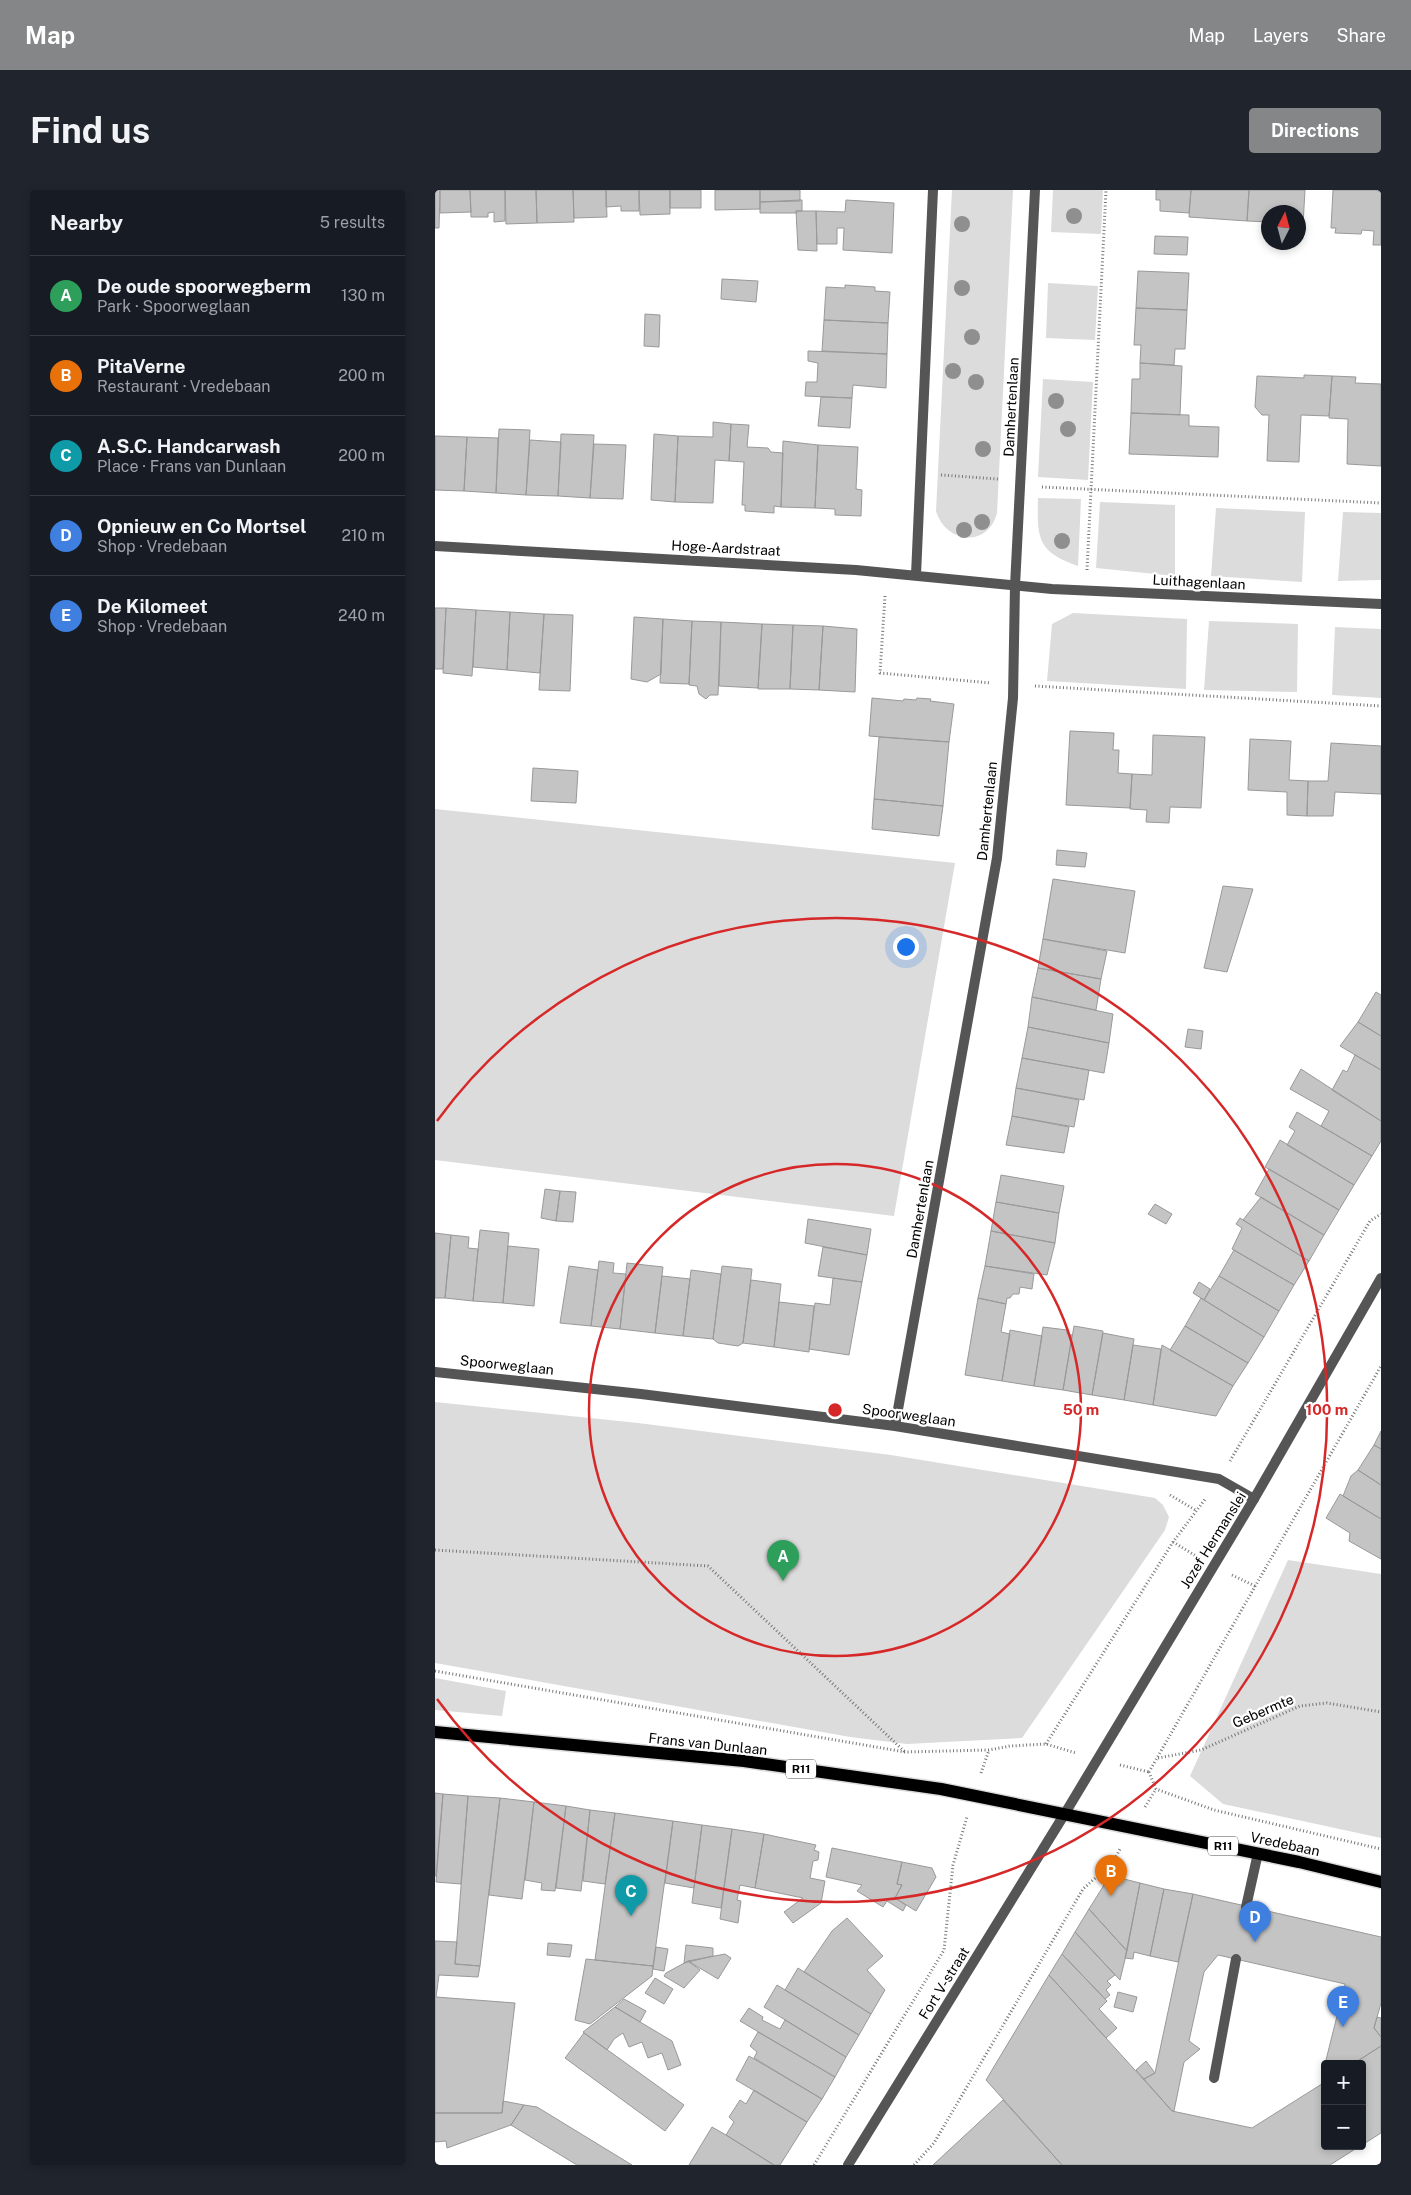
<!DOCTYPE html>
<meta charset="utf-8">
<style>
:root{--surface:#171b24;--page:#20242c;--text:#f1f3f6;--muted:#9ea1a6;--line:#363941;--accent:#858687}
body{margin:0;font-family:"Public Sans",sans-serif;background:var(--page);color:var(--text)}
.controls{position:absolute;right:15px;bottom:15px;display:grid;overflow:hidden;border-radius:5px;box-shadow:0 2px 8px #0003}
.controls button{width:45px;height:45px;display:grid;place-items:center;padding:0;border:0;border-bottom:1px solid var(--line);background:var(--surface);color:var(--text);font:25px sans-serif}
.compass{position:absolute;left:826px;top:15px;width:45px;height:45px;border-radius:50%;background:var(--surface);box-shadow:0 2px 8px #0003;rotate:6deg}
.you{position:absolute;left:470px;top:756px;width:18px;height:18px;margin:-12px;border:4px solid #fff;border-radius:50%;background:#1a73e8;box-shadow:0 0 0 8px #1a73e833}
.badge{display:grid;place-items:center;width:32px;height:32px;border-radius:50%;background:var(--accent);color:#fff;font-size:16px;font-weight:700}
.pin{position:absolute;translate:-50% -41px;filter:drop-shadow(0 1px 2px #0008)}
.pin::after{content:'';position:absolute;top:26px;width:18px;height:15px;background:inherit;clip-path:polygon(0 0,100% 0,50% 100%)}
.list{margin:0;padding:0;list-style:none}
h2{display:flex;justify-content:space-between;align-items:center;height:65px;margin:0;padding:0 20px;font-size:21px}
h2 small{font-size:16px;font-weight:400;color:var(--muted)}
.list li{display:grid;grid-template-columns:32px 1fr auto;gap:15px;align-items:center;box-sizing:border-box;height:80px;padding:0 20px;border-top:1px solid var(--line)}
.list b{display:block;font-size:19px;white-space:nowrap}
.list p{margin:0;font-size:16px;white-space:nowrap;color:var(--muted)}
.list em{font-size:16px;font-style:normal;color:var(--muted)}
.map{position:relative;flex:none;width:946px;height:1975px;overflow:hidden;border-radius:5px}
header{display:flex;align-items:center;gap:30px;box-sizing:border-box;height:70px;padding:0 25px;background:var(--accent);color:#fff}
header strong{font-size:24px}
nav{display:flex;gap:28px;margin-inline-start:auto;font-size:18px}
.intro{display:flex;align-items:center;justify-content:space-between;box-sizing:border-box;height:120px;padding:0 30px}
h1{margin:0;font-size:35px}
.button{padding:12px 22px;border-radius:5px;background:var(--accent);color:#fff;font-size:18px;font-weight:700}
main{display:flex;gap:30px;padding:0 30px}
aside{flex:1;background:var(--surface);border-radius:5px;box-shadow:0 2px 8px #0003}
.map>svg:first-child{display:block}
.green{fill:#dcdcdc}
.building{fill:#c4c4c4;stroke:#999}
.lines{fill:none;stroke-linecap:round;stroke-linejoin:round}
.primary-casing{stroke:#dbdbdb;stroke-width:15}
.path{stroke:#777;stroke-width:3;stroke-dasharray:1 2.5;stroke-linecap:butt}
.service{stroke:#555;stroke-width:10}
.minor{stroke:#555;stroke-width:10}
.tertiary{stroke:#555;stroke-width:10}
.primary{stroke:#000;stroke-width:12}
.tree{fill:#8f8f8f}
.ring{fill:none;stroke:#d62828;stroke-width:2.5}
.labels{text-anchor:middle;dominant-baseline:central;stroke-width:4.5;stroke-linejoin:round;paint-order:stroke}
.shield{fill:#fff;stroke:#4c4c4c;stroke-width:1}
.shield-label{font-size:12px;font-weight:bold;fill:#000}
.street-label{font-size:14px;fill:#000;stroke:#fff}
.centre{fill:#d62828;stroke:#fff;stroke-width:2.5}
.ring-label{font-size:15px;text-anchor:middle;font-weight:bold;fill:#d62828;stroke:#fff;stroke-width:4.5;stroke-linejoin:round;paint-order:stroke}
</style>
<header>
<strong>Map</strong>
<nav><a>Map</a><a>Layers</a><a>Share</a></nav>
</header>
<div class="intro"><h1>Find us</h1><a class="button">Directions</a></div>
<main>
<aside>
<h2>Nearby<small>5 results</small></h2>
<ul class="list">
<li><span class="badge" style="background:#2e9e5b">A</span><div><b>De oude spoorwegberm</b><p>Park · Spoorweglaan</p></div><em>130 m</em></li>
<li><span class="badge" style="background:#e8710a">B</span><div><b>PitaVerne</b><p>Restaurant · Vredebaan</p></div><em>200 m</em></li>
<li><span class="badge" style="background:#0f9aa8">C</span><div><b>A.S.C. Handcarwash</b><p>Place · Frans van Dunlaan</p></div><em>200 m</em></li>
<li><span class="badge" style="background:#3f7fe0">D</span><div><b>Opnieuw en Co Mortsel</b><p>Shop · Vredebaan</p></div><em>210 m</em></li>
<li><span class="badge" style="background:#3f7fe0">E</span><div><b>De Kilomeet</b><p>Shop · Vredebaan</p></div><em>240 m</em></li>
</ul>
</aside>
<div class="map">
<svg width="946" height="1975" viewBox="0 0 946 1975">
<rect width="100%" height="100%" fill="#fff"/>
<path class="green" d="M517 0H578L562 323C553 358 511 354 501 321Z
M618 0H668L666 44 616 42Z
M613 93 663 96 660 150 611 148Z
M608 189 658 192 653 290 603 287Z
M603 308 646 309 643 376C602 362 602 348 603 308Z
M665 312 740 315V386L661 378Z
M781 318 870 322 867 392 776 386Z
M908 322 946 323V390L903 391Z
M638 423 752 429 751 499 612 491 617 434Z
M774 431 863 434 862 502 769 500Z
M900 437 946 439V508L897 505Z
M0 619 520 673 459 1026 0 970Z
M0 1212 203 1233 456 1265 720 1308 728 1315 734 1327 730 1340 587 1548 472 1554 415 1547 0 1473Z
M853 1370 946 1384V1648L788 1614 755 1586Z
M0 1488 71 1501 67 1526 0 1520Z"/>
<path class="building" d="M0 0H5L4 38H0Z
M5 0H35L36 22 5 23Z
M35 0H70V31L59 32V22L53 23V27H36Z
M70 0H101L102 33 71 34Z
M101 0H138L139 32 102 33Z
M138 0H171L172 27 139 28Z
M171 0H204V21H186V16L171 17Z
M204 0H235V24L205 25Z
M235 0H266V18H235Z
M280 0H325V19L280 20Z
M325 0H365V11L325 12Z
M721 0H756L754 23 725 21V10H721Z
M756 0H814L812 31 754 27Z
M814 0H870L868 35H866L865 39H864V22H834V32L812 31Z
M898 0H940L946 2V55H938L939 41 927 40 926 44 900 43 901 38H896Z
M365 10H367V21H361L362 23H325V12Z
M411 10 459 13 457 63 408 60 409 38H402V54H382L381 21 410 22Z
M361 21H381L382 61 363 60Z
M720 46 753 47 752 65 719 64Z
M703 81 754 83 752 120 701 118Z
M287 89 323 91 321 112 286 109Z
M410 95 440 97V101L455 102 453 133 389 130 391 97 410 98Z
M701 118 752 120 750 159H740L739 175 705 173 706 155H699Z
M210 124 225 125 224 157 209 156Z
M389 130 453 133 452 164 387 161Z
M373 161 452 164 451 198 418 195 417 208 370 206 371 192H382L383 173 373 171Z
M705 173 747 176 745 225 696 223 697 189H705Z
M869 185 897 186 894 226 866 225 864 272 832 271 834 225H827L820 217 822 186 869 188Z
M897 186 921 187 920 193 946 194V276L912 274 913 229 894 228Z
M386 207 417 208 415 238 383 236Z
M696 223 754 225V236L784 237 783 267 694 264Z
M278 232 296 234 294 271 280 270 278 313 240 312 243 246 278 247Z
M296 234 314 235 312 257 333 258 336 262 348 263 346 317 339 316V323L310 321V315H307L309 272 294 271Z
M64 239 95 240 91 305 61 303Z
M126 244 159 245 155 308 123 306Z
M219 244 243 246 240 312 216 310Z
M0 246 32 247 29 301 0 300Z
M32 247 63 248 61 303 29 301Z
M95 250 126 252 123 306 91 305Z
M348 251 383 255 380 318 346 317Z
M159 254 191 255 188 309 155 308Z
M383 255 423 257 421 299 427 300 426 326 400 325V319L380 318Z
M0 418H11L8 479H0Z
M11 418 41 420 37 486 8 483Z
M41 420 75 422 72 480 38 477Z
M75 422 109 424 105 483 72 480Z
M109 424 138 425 135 501 104 500Z
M199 427 228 429 226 484 212 492 196 489Z
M228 429 257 431 254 494 225 493Z
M257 431 286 432 283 505H275L271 509 264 504 262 496 254 495Z
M286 432 327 434 323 498 284 496Z
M327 434 358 435 355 499H323Z
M358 435 388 436 384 500 355 499Z
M388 436 422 439 420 502 384 500Z
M437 508 468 511 469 509 481 510 482 508 496 509 495 511 519 514 514 552 434 546Z
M635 541 679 543 678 560H684L683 583 697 584 695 618 631 615Z
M718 545 770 547 766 618 735 617 734 633 711 632 712 620 695 619 697 584 717 585Z
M444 547 514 552 508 616 439 609Z
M815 549 856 551 854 590 873 591 872 626 852 625V602L813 600Z
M896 553 946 556V604L900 602 898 626H872L873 591H893Z
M98 578 143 581 141 613 96 611Z
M439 609 508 616 504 646 437 639Z
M622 660 652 663 650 677 621 675Z
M618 689 700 701 690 763 608 749Z
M788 696 818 699 792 782 769 778Z
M608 749 672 761 666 789 603 778Z
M603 778 666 789 661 820 597 807Z
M941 802 946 805V846L923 832Z
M597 807 678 824 674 853 593 837Z
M923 832 946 846V880L905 856Z
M593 837 674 853 669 883 587 868Z
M753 839 768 841 766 859 750 857Z
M920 865 946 880V931L897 900 908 880 912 882Z
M587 868 654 880 649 910 581 898Z
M866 879 946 931V951L937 966 886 936 894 921 855 899Z
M581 898 644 910 639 937 577 926Z
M862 922 937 966 919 995 852 955 860 941 854 937Z
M577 926 634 937 629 963 571 955Z
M845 950 919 995 904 1020 830 977Z
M834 979 904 1020 889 1045 820 1004Z
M566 985 629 996 624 1023 561 1012Z
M110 999 125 1001 121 1031 106 1028Z
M125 1001 141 1002 138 1032 121 1031Z
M826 1007 889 1045 874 1071 808 1030Z
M561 1012 624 1023 620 1053 556 1041Z
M720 1014 737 1024 731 1034 713 1024Z
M805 1028 874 1071 859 1095 797 1059 807 1038 801 1034Z
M373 1029 436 1039 432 1065 370 1053Z
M45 1040 74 1043 68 1113 38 1111Z
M556 1041 620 1053 612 1085 550 1076Z
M0 1043 16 1045 10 1108H0Z
M16 1045 34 1047 33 1058 43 1059 38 1111 10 1108Z
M73 1056 104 1059 99 1116 68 1113Z
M388 1057 432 1065 427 1092 383 1086Z
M799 1060 859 1095 844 1121 784 1086Z
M164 1071 179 1073 178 1083 191 1084 185 1139 156 1136Z
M192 1073 228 1077 220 1143 185 1139Z
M134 1076 163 1080 156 1136 125 1133Z
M287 1076 317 1079 308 1153 303 1156 283 1153 278 1149Z
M550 1076 599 1084 597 1099 585 1097 584 1104H578L575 1108H572L571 1114 543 1108Z
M256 1080 286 1084 278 1149 248 1146Z
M227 1086 255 1089 248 1146 220 1143Z
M784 1086 844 1121 829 1147 769 1110Z
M398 1088 427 1092 414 1165 374 1159 380 1113 395 1115Z
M316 1090 346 1094 339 1157 308 1153Z
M764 1092 775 1099 769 1110 758 1103Z
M543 1108 571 1114 566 1142 575 1144 567 1191 530 1185Z
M766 1108 829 1147 813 1173 750 1136Z
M344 1112 379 1116 374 1162 339 1157Z
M639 1136 668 1141 657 1205 628 1200Z
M750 1136 813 1173 798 1196 735 1160Z
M608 1137 632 1140V1144L637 1145 628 1200 599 1196Z
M575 1140 607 1146 599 1196 567 1191Z
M668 1143 699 1149 689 1210 657 1205Z
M698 1155 726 1159 718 1215 689 1210Z
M727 1155 798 1196 781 1226 718 1215Z
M946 1241V1259L939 1255Z
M939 1255 946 1259V1295L923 1280Z
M923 1280 946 1295V1329L908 1306 916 1286Z
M905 1304 946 1329V1369L914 1351 915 1343 891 1328Z
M0 1603 8 1604 1 1686H0Z
M8 1604 33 1606 26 1694 1 1692Z
M33 1606 65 1608 45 1776 20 1774Z
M65 1608 99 1612 87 1709 54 1705Z
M99 1612 131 1616 120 1701 106 1700 107 1693 90 1690Z
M131 1616 155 1620 146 1701 121 1698Z
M155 1620 180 1623 170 1694 148 1691Z
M180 1623 238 1631 218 1776 160 1770Z
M238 1631 267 1635 259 1698 230 1693Z
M267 1635 297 1639 286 1718 257 1713Z
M297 1639 329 1644 320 1698 305 1695 302 1710 306 1711 303 1733 285 1729Z
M329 1644 381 1655 379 1660 384 1662 383 1670 378 1671 375 1688 390 1691 386 1713 358 1733 349 1722 368 1708 320 1698Z
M397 1658 467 1672 462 1694 467 1695 460 1708 471 1715 468 1721 452 1711 448 1717 422 1701 427 1695 391 1687Z
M467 1672 497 1678 501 1687 481 1721 460 1708 467 1695 462 1694Z
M685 1688 705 1693 692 1761 654 1719 669 1695Z
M705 1693 729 1699 715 1766 699 1762 698 1769 690 1768Z
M729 1699 758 1704 743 1772 715 1766Z
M758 1704 946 1747V1813L939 1838 946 1847V1856L918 1874H890L910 1794 783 1765 769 1782 754 1851 765 1859 749 1872 739 1921H737L709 1889 720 1883Z
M654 1719 692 1761 685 1790 640 1742Z
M412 1728 448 1766 432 1780 450 1800 436 1824 369 1782 397 1741Z
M640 1742 680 1785 672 1791 676 1795 671 1800 675 1805 670 1809 627 1764Z
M0 1751 22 1752 20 1774 45 1776 43 1787 4 1785 1 1807 80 1813 67 1923H0Z
M113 1753 137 1755 135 1767 112 1765Z
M251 1755 278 1758V1766L249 1773Z
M221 1757 233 1759 229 1781 218 1779Z
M290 1764 296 1768 283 1789 253 1771Z
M627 1764 672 1811 664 1819 682 1838 671 1848 614 1785Z
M151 1769 218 1776 217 1786 155 1834 140 1830Z
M253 1771 265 1780 249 1798 229 1786 231 1783Z
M363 1778 436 1824 424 1845 350 1800Z
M614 1785 737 1921 817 1938 890 1892V1956H925L895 1975H627L551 1890Z
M220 1788 238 1799 229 1814 210 1803Z
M342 1795 424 1845 411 1867 329 1817Z
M683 1802 702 1807 698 1822 679 1817Z
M189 1809 211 1821 205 1832 180 1817Z
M180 1817 237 1851 246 1875 233 1880 227 1863 213 1868 207 1852 194 1857 188 1843 179 1849 172 1860 148 1842Z
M314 1818 328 1827 327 1830 345 1839 350 1830 411 1867 400 1887 305 1831Z
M942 1827 946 1828V1847L939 1838Z
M323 1842 400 1887 387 1909 319 1868 322 1862 315 1856Z
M149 1843 249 1915 230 1941 130 1868Z
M946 1856V1943L927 1955V1874H918Z
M314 1866 387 1909 372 1932 301 1890Z
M711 1871 720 1883 709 1889 701 1880Z
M319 1900 372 1932 345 1975H339L291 1945 299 1932 294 1927 305 1910 311 1914Z
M568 1910 627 1975H498Z
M68 1911 89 1915 76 1935 12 1958 11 1951 0 1952V1923H67Z
M89 1915 102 1917 197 1975H142L76 1935Z
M277 1937 291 1945 339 1975H254Z"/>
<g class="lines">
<defs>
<path id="primary" d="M0 1542 309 1571 506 1599 864 1672 946 1692"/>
</defs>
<use href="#primary" class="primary-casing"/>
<path class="path" d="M506 285 563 289
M607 297 946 313
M652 380 671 0
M450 406 445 483 556 493
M600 496 946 516
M795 1271 935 1031 946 1024
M735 1305 762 1321
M738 1352 761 1366
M0 1360 273 1376 470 1562
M797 1385 822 1397
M0 1481 470 1562 554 1560 575 1556 611 1554 641 1563
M611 1554 738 1352 771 1308
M723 1568 766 1560 865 1516 892 1513 946 1522
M685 1575 714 1582
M714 1582 946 1176
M714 1582 721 1599 779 1620 946 1659
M546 1583 554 1560
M710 1617 721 1599
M379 1975 509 1760 518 1675 532 1627
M479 1975 499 1953 648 1699 678 1672 685 1659"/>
<path class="service" d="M811 1717 823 1663
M779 1888 801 1769"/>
<path class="minor" d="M0 356 421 380 617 399 946 414
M481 385 498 0
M0 1182 206 1204 460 1236 784 1289 819 1309
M460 1236 562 668 578 508 580 396 600 0
M413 1975 629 1625"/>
<path class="tertiary" d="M629 1625 819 1309 946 1088"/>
<use href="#primary" class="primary"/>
</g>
<g class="tree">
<circle cx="639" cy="26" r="8"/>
<circle cx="527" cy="34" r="8"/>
<circle cx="527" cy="98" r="8"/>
<circle cx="537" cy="147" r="8"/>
<circle cx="518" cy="181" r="8"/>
<circle cx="541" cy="192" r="8"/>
<circle cx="621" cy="211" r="8"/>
<circle cx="633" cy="239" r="8"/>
<circle cx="548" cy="259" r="8"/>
<circle cx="547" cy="332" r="8"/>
<circle cx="529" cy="340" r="8"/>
<circle cx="627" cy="351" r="8"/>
</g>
<g class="ring">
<circle cx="400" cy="1220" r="246"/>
<path d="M2 931A492 492 0 1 1 2 1509"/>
</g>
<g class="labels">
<g class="shield">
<rect x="351" y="1569.5" width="30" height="19" rx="4"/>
<rect x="773" y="1646.5" width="30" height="19" rx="4"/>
</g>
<g class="shield-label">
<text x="366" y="1579">R11</text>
<text x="788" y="1656">R11</text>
</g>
<g class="street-label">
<text transform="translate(576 217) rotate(-87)">Damhertenlaan</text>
<text transform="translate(291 358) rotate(3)">Hoge-Aardstraat</text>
<text transform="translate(764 392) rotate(3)">Luithagenlaan</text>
<text transform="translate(552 621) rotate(-84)">Damhertenlaan</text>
<text transform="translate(485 1019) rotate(-80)">Damhertenlaan</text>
<text transform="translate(72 1175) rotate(6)">Spoorweglaan</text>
<text transform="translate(474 1225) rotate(8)">Spoorweglaan</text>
<text transform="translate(778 1350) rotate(-58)">Jozef Hermanslei</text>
<text transform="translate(828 1521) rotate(-23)">Gebermte</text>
<text transform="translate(273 1554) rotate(6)">Frans van Dunlaan</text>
<text transform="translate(850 1654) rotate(12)">Vredebaan</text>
<text transform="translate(509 1793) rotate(-58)">Fort V-straat</text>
</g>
</g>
<circle cx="400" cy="1220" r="8" class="centre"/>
<g class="ring-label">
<text x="646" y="1225">50 m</text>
<text x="892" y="1225">100 m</text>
</g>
</svg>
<div class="controls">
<button>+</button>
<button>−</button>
</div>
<svg class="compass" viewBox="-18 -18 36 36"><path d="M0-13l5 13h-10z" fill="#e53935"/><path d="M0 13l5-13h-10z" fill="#9ea1a6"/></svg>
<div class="you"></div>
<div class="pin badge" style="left:348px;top:1391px;background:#2e9e5b">A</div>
<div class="pin badge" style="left:676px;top:1706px;background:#e8710a">B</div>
<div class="pin badge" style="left:196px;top:1726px;background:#0f9aa8">C</div>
<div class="pin badge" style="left:820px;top:1752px;background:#3f7fe0">D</div>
<div class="pin badge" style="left:908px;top:1837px;background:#3f7fe0">E</div>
</div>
</main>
